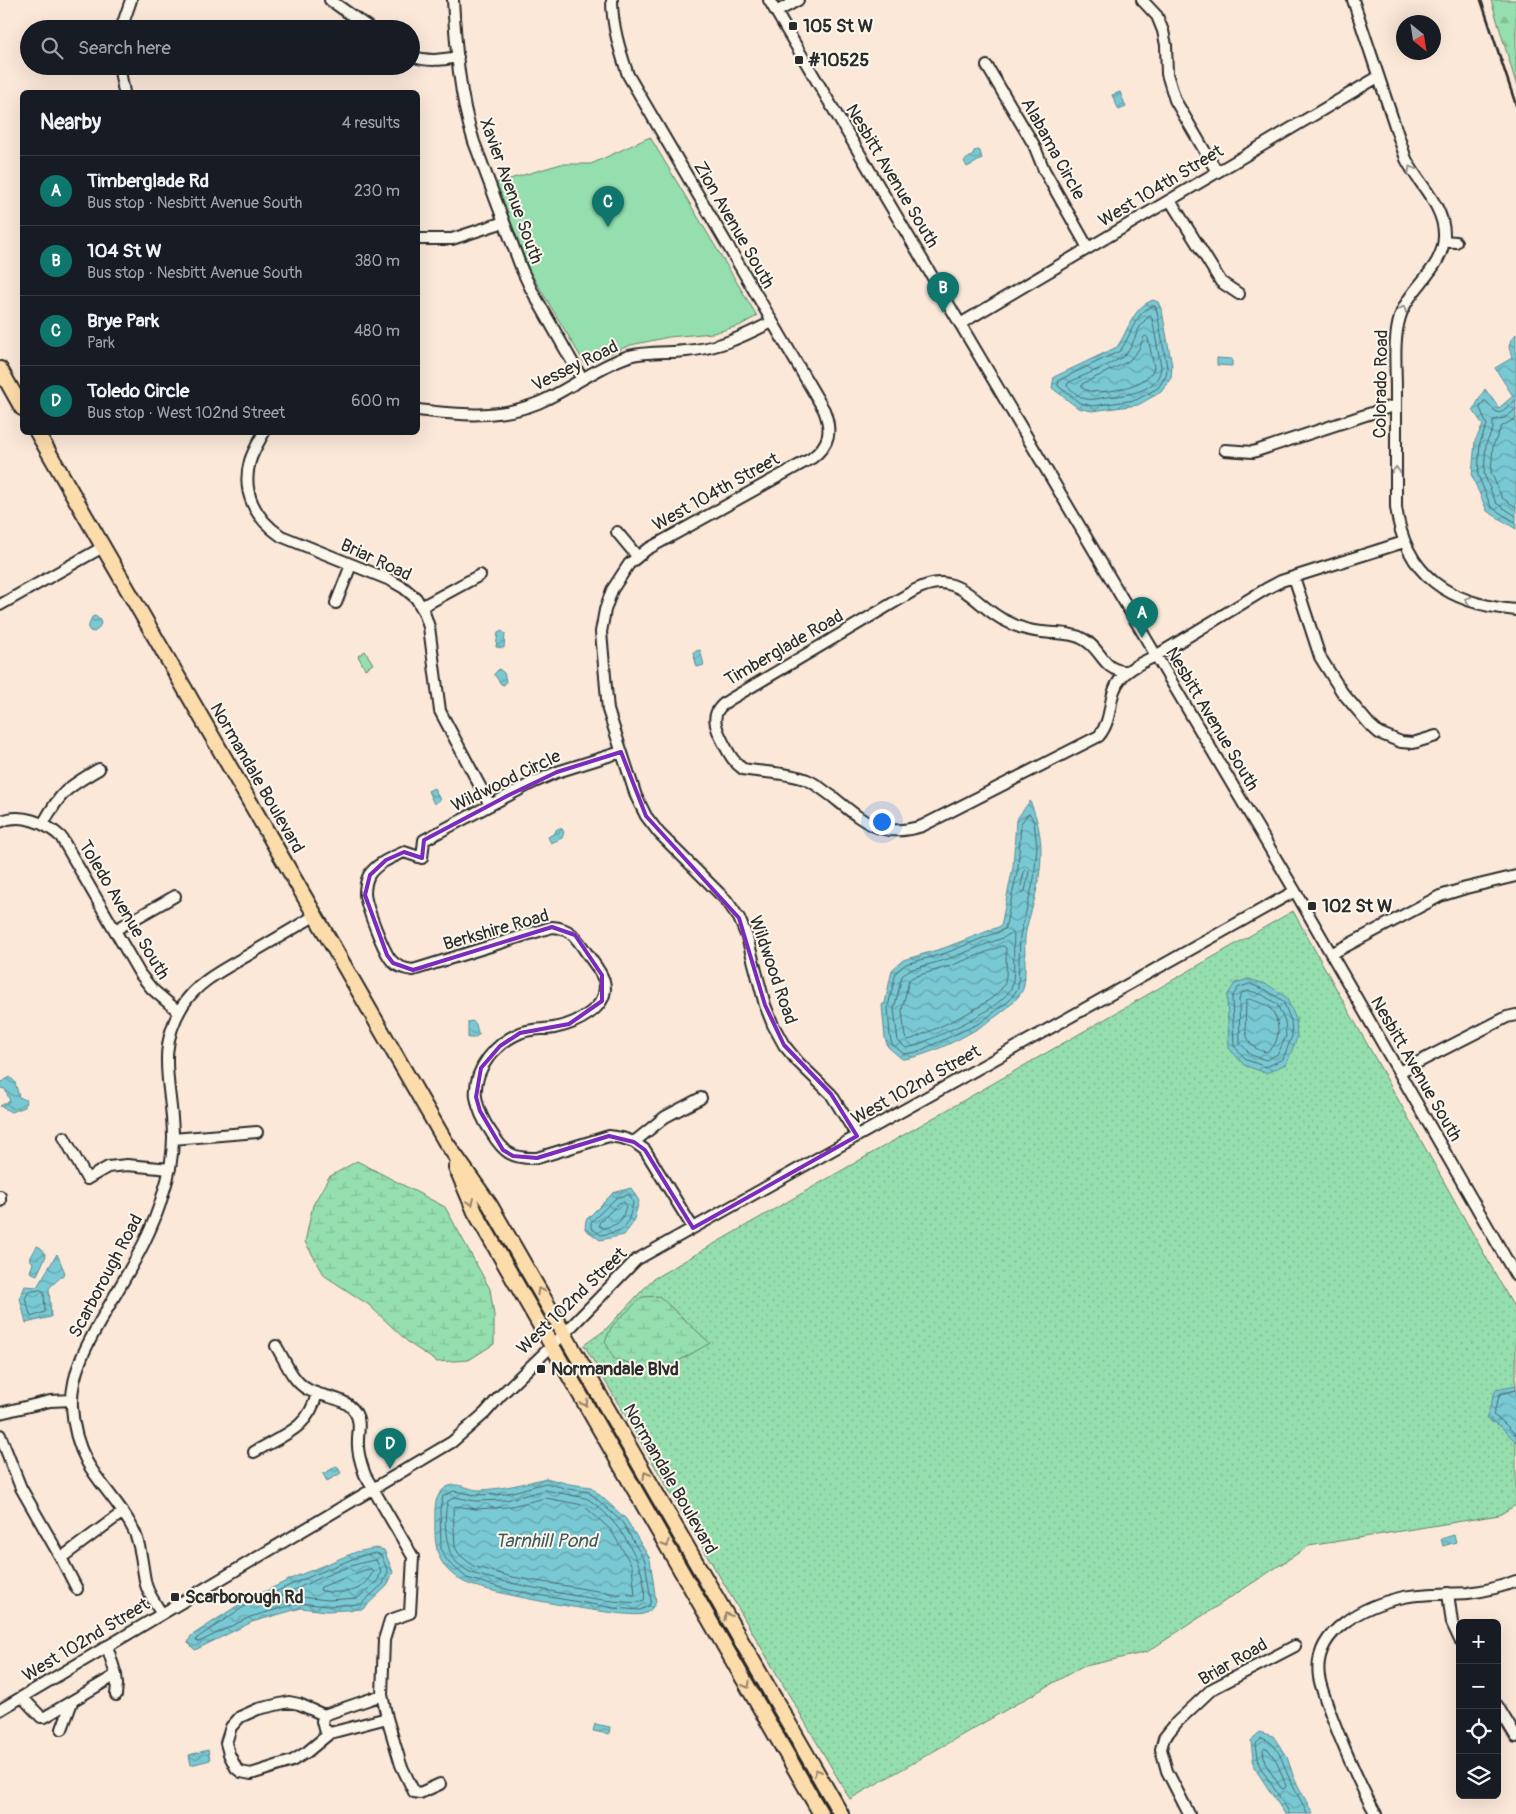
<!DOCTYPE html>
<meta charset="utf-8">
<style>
:root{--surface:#171b24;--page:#242831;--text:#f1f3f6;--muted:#9ea1a6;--line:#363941;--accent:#0f766e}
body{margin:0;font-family:Pangolin,sans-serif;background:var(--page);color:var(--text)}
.controls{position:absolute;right:15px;bottom:15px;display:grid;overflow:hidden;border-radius:8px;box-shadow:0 5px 20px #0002}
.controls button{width:45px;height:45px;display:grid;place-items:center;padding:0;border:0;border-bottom:1px solid var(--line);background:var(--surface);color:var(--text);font:25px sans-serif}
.compass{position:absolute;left:1396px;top:15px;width:45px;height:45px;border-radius:50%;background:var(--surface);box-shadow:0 5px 20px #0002;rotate:150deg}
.you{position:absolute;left:881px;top:821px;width:18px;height:18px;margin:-12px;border:4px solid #fff;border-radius:50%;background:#1a73e8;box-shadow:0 0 0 8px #1a73e833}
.badge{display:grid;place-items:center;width:32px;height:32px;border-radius:50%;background:var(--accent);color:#fff;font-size:16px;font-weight:700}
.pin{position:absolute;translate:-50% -41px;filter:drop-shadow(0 1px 2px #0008)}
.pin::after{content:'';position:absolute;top:26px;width:18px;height:15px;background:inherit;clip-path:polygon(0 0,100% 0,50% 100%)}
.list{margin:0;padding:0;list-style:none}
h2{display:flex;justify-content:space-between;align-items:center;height:65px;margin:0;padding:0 20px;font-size:21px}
h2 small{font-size:16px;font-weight:400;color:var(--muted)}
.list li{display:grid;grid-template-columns:32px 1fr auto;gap:15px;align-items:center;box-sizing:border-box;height:70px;padding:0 20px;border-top:1px solid var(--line)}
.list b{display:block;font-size:19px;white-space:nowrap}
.list p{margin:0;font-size:16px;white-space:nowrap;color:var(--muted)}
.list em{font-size:16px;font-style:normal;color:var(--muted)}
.icon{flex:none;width:28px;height:28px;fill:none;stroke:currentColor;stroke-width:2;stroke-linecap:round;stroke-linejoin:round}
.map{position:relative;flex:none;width:1516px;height:1814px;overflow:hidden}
.search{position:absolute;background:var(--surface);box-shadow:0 5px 20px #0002;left:20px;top:20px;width:400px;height:55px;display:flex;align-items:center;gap:12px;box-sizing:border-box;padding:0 18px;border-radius:28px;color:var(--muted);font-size:19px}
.panel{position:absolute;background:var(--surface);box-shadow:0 5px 20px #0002;left:20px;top:90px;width:400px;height:345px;border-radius:8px}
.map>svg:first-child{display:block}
.grass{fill:url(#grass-dots);stroke:#60846c}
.forest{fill:url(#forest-firs);stroke:#60846c}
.wetland{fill:url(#wetland-marsh);stroke:#60846c}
.green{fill:#95deae;stroke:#60846c}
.water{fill:url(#water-waves);stroke:#5a8a90}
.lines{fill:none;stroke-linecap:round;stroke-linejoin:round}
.shore{stroke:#4a6a6f;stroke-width:1}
.minor-casing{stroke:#2b2b2b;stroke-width:14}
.major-casing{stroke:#2b2b2b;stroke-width:18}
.minor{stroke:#fbf7ec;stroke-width:10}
.major{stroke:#fddcac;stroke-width:14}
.rail{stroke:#2b2b2b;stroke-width:2.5}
.oneway{stroke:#93918c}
.oneway2{stroke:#94846c}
.marked{fill:none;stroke:#7b2cbf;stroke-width:4;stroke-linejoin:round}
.poi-dot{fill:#2b2b2b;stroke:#fbf7ec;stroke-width:2}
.labels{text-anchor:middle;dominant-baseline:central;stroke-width:4;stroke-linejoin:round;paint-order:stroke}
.poi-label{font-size:18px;font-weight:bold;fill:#2b2b2b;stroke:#fbf7ec;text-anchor:start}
.street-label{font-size:18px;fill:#2b2b2b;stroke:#fbf7ec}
.water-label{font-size:19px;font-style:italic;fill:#425a5e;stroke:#fbf7ec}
</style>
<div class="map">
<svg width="1516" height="1814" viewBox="0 0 1516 1814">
<defs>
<pattern id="grass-dots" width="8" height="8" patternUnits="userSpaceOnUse" patternTransform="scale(1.25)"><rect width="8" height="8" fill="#95deae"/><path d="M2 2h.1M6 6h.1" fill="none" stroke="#81bf96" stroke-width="1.8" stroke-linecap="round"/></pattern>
<pattern id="forest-firs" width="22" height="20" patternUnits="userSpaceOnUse" patternTransform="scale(1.25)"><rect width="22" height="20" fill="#95deae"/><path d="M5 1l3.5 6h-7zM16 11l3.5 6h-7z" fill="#81bf96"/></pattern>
<pattern id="wetland-marsh" width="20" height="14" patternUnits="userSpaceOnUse" patternTransform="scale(1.25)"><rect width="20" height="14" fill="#95deae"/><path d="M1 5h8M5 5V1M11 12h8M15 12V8" fill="none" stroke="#81bf96"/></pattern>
<pattern id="water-waves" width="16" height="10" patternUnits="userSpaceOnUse" patternTransform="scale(1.25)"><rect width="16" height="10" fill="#79c9d4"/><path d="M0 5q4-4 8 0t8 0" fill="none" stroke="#63a3ac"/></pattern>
</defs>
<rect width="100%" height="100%" fill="#fbe8d9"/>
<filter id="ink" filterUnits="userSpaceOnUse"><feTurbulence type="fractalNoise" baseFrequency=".02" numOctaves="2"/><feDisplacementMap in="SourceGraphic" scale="10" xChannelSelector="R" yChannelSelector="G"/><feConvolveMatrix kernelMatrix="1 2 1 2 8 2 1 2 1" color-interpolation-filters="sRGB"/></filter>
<g filter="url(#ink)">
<path class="grass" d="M1293 911 1516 1311V1505L1499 1515 1309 1546 1147 1652 1081 1667 850 1799 584 1345 605 1330 653 1279Z"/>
<path class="forest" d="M1491 0H1516V84L1515 80Z"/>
<path class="wetland" d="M357 1161 445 1207 490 1289 494 1315V1344L469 1360 437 1362 409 1343 369 1305 325 1276 305 1242 313 1205 329 1177Z
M659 1296 710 1343 661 1371 614 1359 605 1341 612 1326 642 1297Z"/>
<path class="green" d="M650 137 757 316 739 326 713 333 669 337 631 345 585 364 529 270 496 183 561 164H591Z
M365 651 373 664 365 669 358 656Z"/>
<path class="water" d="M1120 92 1126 107 1119 110 1112 95Z
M978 150 980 151 982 159 967 167 964 161 973 155 974 151Z
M1153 300 1158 302 1162 311 1172 366 1171 378 1161 392 1138 405 1092 411 1078 408 1052 388 1054 377 1117 347C1129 330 1132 308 1153 300Z
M1516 334V529L1487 511 1472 476 1475 441 1483 425 1473 410 1485 389 1499 408 1513 396 1495 368 1512 358 1509 347 1511 339Z
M1217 358 1232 359V366L1217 365Z
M95 616 99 619 101 623 98 629 94 632 90 631 88 628 92 617Z
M502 631 505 634 504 648 496 647 498 633Z
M700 650 704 665 697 667 693 652Z
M499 669 504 673 506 681 504 685 501 684 494 674Z
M434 788 440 800 434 804 428 791Z
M1030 801C1045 836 1043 865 1034 901 1031 913 1026 926 1025 938 1024 950 1027 983 1022 991 1008 1017 931 1058 902 1059L888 1047 885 1038 882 1005 885 1003 892 970 903 960 944 948 1001 926 1013 867 1016 820Z
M559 828 562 829 564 832 562 838 551 843 548 837 555 833 556 830Z
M1249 979 1268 985 1286 997 1296 1019 1297 1038 1286 1064 1266 1073 1244 1065 1229 1048 1227 996 1235 983Z
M472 1021 476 1024 478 1033 480 1034 474 1038H468V1022Z
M10 1077 15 1082 19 1097 26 1100 25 1107 11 1112 0 1106 10 1101 5 1089 0 1088V1083Z
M631 1188 639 1201 633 1223 624 1235 600 1240 585 1229 586 1220 613 1193Z
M37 1246 41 1248 46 1256 37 1275 30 1272 33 1263 30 1259Z
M57 1254 65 1273 49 1288 51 1317 26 1323 20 1298 25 1286 37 1287Z
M1516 1385V1442L1499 1425 1486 1419 1496 1389Z
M337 1466 341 1473 327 1481 323 1474Z
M546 1478 569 1484 591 1487 626 1519 650 1559 656 1602C653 1608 649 1612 643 1614 626 1619 482 1592 464 1582 457 1578 448 1572 444 1565 433 1551 435 1528 435 1510 435 1499 440 1487 453 1485 461 1484 471 1490 479 1490 502 1489 523 1484 546 1478Z
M1454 1535 1456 1542 1443 1546 1441 1539Z
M376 1548 384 1550 393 1572 387 1586 363 1609 327 1611 301 1608 252 1622 195 1650 188 1643 191 1636 243 1602 295 1577 356 1552Z
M595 1724 610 1727 609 1734 593 1731Z
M1259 1732 1273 1736 1287 1757 1294 1778 1313 1814H1285L1254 1767 1251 1742Z
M208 1750 210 1760 191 1765 189 1755Z"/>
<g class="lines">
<path class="shore" d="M1152 306H1155L1157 312 1167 367 1166 376 1158 388 1136 400 1092 406 1080 403 1058 386 1059 380 1120 351C1131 337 1134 313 1152 306Z
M1150 316 1152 318 1161 367C1159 392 1127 395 1107 397 1099 398 1091 401 1083 398 1078 396 1072 390 1067 386L1068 383C1081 376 1116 363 1125 355 1136 344 1136 324 1150 316Z
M1146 336 1148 338 1154 367C1151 387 1095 398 1082 388V384L1129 361 1139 349 1144 337Z
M1516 400 1500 413 1495 411 1486 401H1484L1480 408 1487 425 1480 442 1478 475 1491 507 1516 523
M1516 409 1505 418 1493 420V429L1486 444 1484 474 1496 503 1516 516
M1516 418 1501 427 1493 446 1491 472 1502 498 1516 507
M1030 814 1034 822 1037 847 1034 879 1020 936 1018 988 1010 1000 980 1023 917 1052 904 1054 892 1044 890 1037 888 1007 896 972 906 964 946 953 1005 929 1018 868 1021 823 1027 815Z
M1027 870 1029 872 1025 891 1022 893 1020 890 1024 872Z
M1011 933 1014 935C1013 946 1015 977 1012 986 1004 1009 937 1036 915 1046L906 1048 898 1041 894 1009 902 976 909 970 948 959 1005 937Z
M1003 946 1006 948C1006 957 1007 975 1005 983 997 1004 932 1030 912 1039L908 1040 905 1037 902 1010 909 980 913 977 950 966Z
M1250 984 1266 990 1283 1001 1291 1021 1292 1036 1283 1059 1266 1067 1247 1060 1234 1046 1232 997 1238 988Z
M1250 991 1263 995 1277 1004 1285 1022 1286 1036 1278 1054 1266 1060 1251 1055 1240 1043 1239 999 1242 993Z
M1249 999C1256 1001 1266 1004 1271 1009 1281 1021 1281 1046 1266 1052 1240 1047 1246 1023 1246 1001Z
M627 1195H630L633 1203C627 1228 627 1230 601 1235L591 1228V1222L616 1198Z
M624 1202 626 1205C622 1222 621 1224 603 1228L599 1226V1223L619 1203Z
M41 1290 44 1292 45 1312 31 1317 25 1298 29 1292Z
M1516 1390 1500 1394 1493 1415 1502 1421 1516 1435
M546 1483 568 1489 589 1492 622 1522 645 1561 651 1601 649 1606 640 1610 614 1608 509 1590 467 1578 448 1562 441 1550 440 1509 443 1496 454 1491 475 1495 505 1494Z
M546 1490C553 1492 584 1497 588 1499 617 1518 649 1566 644 1601 628 1609 494 1581 472 1573 467 1571 461 1566 456 1562 445 1551 443 1515 448 1501L455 1497 475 1501 506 1500Z
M546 1498 583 1505 611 1530 632 1566 635 1595 616 1594 512 1577 473 1566 459 1554 455 1547 453 1510 455 1506 476 1509 507 1507Z
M376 1553 381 1555 388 1572 383 1584 361 1604 328 1606 299 1603 250 1617 199 1642 196 1641 197 1638 245 1606 297 1582 357 1557Z
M376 1560 381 1571 378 1580 358 1598 328 1600 300 1597 281 1602 278 1600 279 1597C305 1585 349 1563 376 1560Z
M371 1569 373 1571C371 1577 363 1586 357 1589 350 1593 326 1593 320 1590L321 1587 362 1571Z
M1265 1748 1268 1749 1277 1762 1286 1786 1284 1789 1281 1788 1265 1763 1263 1750Z
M1289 1814 1288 1810 1259 1765 1256 1744 1261 1738C1280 1742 1283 1767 1291 1782 1296 1793 1303 1803 1307 1814"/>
<defs>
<path id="minor" d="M330 0 371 29
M453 0C456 48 459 96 474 142L522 270 531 289 582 379
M612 0C612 26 620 51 628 75L824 410C832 431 830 444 812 458L646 550 629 564 612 590 605 610 601 632 608 710 636 796 646 816 659 833 727 901 739 918 747 937 765 1005 773 1025 784 1045 798 1062 831 1094 857 1136
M769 0 1295 891 1516 1276
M1142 0 1157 16 1163 31 1166 45 1167 74 1175 100 1217 172
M1353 0 1406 159C1418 184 1445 206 1444 236 1444 269 1409 287 1400 317 1393 340 1396 366 1396 389 1396 429 1396 468 1396 507 1405 576 1449 604 1516 610
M776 12 798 0
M121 29 131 0
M411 56C428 62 441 60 458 57
M119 66 124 92
M987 66 1034 145 1044 170 1088 248
M1170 200 1221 282 1239 294
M418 239H452L504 222
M1444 241 1456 242
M960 324 1378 77
M418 410C459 415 498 419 538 403 569 390 596 367 629 356 648 351 667 353 686 351 720 348 742 337 772 322
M264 432C259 442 253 451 250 461 241 493 256 519 281 536L390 580 404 588 416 598 424 612 429 627 440 711 490 805
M1225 450 1253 452 1396 405
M617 532 637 556
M1294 577 1320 657 1342 692 1370 725 1379 733 1401 742 1413 743 1436 736
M336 603 351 565
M0 605 103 547
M421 607 480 575
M1127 671C1102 672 1103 649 1083 639 1071 632 1056 634 1042 632 1030 631 1017 627 1006 621 985 612 971 589 948 584 937 581 925 585 915 590L729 700C708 713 715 726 724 744 729 753 733 762 743 769 764 773 787 772 807 780 817 784 824 791 833 797 864 822 881 839 922 826L1099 736C1115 716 1106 695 1122 677 1130 667 1146 661 1157 655 1194 633 1230 611 1266 589L1281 581 1404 542
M621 752 557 772 532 783 424 840 422 858 404 852C391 858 377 863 369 875 366 881 365 888 365 894 366 906 384 953 392 961 397 967 405 969 413 970L552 927C570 928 576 937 586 952 592 961 601 971 604 981 611 1008 575 1024 554 1028 543 1030 531 1028 520 1033 496 1043 473 1069 476 1097 478 1110 484 1122 491 1132 504 1153 512 1159 537 1158L609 1136 622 1138 634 1142 645 1150 693 1228
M0 822C21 812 46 823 61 837L140 974 152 989 179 1012
M43 824C61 791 68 787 99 769
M115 930 175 896
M1331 954 1440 896 1466 888 1516 876
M1399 1072 1507 1017 1516 1015
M64 1137 87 1179 108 1167 127 1165 170 1169
M173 1139 257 1132
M634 1142 665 1117 701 1098
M0 1196V1201
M276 1346C285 1360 292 1381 307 1389 322 1398 345 1396 355 1412 362 1423 357 1434 358 1446 358 1456 362 1466 365 1475L413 1557 410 1613 390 1620 384 1640 382 1695 324 1715 322 1721 324 1729 330 1733 387 1718 401 1765 414 1792 420 1793 440 1784
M0 1413 50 1401 72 1400
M0 1435 21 1488 61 1558 123 1512
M254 1452C283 1435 309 1429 317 1393
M61 1558 77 1589
M1448 1593 1452 1623 1460 1640
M162 1614C156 1605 149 1595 146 1585 142 1568 142 1550 135 1533 123 1506 101 1487 87 1462 78 1445 73 1425 72 1407 70 1369 92 1336 110 1304 130 1269 152 1234 163 1194 169 1176 173 1156 173 1137 173 1088 154 1052 183 1005 198 981 226 968 250 954 272 941 293 929 314 916
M116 1675 117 1684 116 1695
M382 1695 387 1718
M22 1697 41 1717H45L116 1675 107 1646
M1497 1705 1516 1737
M0 1710 452 1442 485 1413 500 1396 565 1333 636 1260 1295 891
M324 1715 299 1704 289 1702 258 1709 240 1717 231 1727 226 1743 229 1754 236 1768 241 1772 251 1774 292 1761 307 1752 330 1733
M62 1729 72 1702
M1189 1814 1167 1771 1161 1749 1164 1738 1177 1722 1212 1689 1295 1646
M1376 1814C1361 1789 1350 1761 1339 1735 1333 1719 1322 1694 1319 1677 1312 1630 1366 1605 1404 1597 1425 1593 1447 1594 1468 1593 1485 1591 1501 1587 1516 1581"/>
<path id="major" d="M0 369 22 408
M37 432 445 1141 490 1205 841 1814
M456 1167 475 1212 821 1814"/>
</defs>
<use href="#minor" class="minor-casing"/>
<use href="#major" class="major-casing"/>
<use href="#minor" class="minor"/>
<use href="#major" class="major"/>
<path class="rail" d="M1481 0 1516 105"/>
</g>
<defs><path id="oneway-chevron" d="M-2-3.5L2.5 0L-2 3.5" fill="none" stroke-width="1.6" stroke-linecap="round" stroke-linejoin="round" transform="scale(1.25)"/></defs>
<g class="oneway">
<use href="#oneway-chevron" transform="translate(1411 169) rotate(-118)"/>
<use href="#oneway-chevron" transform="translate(1403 309) rotate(-68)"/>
<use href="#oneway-chevron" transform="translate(1396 470) rotate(-90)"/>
<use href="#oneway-chevron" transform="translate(1468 600) rotate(-162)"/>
</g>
<g class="oneway2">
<use href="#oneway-chevron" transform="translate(471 1202) rotate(67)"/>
<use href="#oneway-chevron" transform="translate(540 1291) rotate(-120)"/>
<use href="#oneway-chevron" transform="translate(585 1403) rotate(60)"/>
<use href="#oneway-chevron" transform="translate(646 1475) rotate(-120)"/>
<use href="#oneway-chevron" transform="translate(666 1544) rotate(60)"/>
<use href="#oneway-chevron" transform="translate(727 1616) rotate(-120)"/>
<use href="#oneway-chevron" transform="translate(747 1685) rotate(60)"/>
<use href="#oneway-chevron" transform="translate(817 1772) rotate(-120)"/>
</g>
</g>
<path class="marked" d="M621 752 646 816 739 918 765 1005 784 1045 831 1094 857 1136 693 1228 645 1150 634 1142 609 1136 537 1158 513 1156 503 1150 480 1111 476 1097 481 1068 500 1046 520 1033 569 1024 602 1001V975L575 935 552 927 413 970 393 963 387 955 365 895 370 875 386 860 404 852 422 858 424 840 509 795 557 772Z"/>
<g class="poi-dot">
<rect x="788" y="21" width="10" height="10" rx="2.5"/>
<rect x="794" y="55" width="10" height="10" rx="2.5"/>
<rect x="1307" y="901" width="10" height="10" rx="2.5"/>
<rect x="536" y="1364" width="10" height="10" rx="2.5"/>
<rect x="170" y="1592" width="10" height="10" rx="2.5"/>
</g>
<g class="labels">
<g class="poi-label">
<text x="803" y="26">105 St W</text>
<text x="809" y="60">#10525</text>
<text x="1322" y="906">102 St W</text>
<text x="551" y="1369">Normandale Blvd</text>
<text x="185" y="1597">Scarborough Rd</text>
</g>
<g class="street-label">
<text transform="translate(1053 149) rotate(61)">Alabama Circle</text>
<text transform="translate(892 176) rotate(59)">Nesbitt Avenue South</text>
<text transform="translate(1161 186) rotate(-31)">West 104th Street</text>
<text transform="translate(511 191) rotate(70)">Xavier Avenue South</text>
<text transform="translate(734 225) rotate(60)">Zion Avenue South</text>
<text transform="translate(575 366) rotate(-26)">Vessey Road</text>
<text transform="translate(1381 384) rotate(-89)">Colorado Road</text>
<text transform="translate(716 492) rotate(-29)">West 104th Street</text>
<text transform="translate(376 560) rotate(25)">Briar Road</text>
<text transform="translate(784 648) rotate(-30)">Timberglade Road</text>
<text transform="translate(1212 719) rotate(59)">Nesbitt Avenue South</text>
<text transform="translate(257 778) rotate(60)">Normandale Boulevard</text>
<text transform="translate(506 781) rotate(-26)">Wildwood Circle</text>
<text transform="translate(124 910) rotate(59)">Toledo Avenue South</text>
<text transform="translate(496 930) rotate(-16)">Berkshire Road</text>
<text transform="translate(773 970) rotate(71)">Wildwood Road</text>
<text transform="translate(1416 1069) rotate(60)">Nesbitt Avenue South</text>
<text transform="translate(916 1085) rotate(-29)">West 102nd Street</text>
<text transform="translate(106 1276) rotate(-62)">Scarborough Road</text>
<text transform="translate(572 1301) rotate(-44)">West 102nd Street</text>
<text transform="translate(670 1479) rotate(60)">Normandale Boulevard</text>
<text transform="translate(86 1640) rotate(-31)">West 102nd Street</text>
<text transform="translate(1233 1662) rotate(-30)">Briar Road</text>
</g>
<g class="water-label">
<text x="546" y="1541">Tarnhill Pond</text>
</g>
</g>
</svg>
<div class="controls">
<button>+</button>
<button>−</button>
<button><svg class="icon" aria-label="locate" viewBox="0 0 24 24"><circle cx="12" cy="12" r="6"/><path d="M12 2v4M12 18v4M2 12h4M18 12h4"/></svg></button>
<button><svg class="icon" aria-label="layers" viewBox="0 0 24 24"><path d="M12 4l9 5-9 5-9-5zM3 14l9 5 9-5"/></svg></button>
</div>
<svg class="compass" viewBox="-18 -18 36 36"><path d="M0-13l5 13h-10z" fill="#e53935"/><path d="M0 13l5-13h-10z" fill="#9ea1a6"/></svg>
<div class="you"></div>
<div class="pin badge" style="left:1142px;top:638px">A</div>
<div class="pin badge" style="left:943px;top:313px">B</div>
<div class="pin badge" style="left:608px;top:227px">C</div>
<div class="pin badge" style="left:390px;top:1469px">D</div>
<div class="search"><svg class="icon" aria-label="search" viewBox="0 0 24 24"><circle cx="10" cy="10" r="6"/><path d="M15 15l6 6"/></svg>Search here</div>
<section class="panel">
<h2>Nearby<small>4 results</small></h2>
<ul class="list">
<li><span class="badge">A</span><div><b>Timberglade Rd</b><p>Bus stop · Nesbitt Avenue South</p></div><em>230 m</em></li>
<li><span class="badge">B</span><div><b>104 St W</b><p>Bus stop · Nesbitt Avenue South</p></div><em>380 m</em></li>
<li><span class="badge">C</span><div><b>Brye Park</b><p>Park</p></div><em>480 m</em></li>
<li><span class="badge">D</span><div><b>Toledo Circle</b><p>Bus stop · West 102nd Street</p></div><em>600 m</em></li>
</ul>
</section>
</div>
